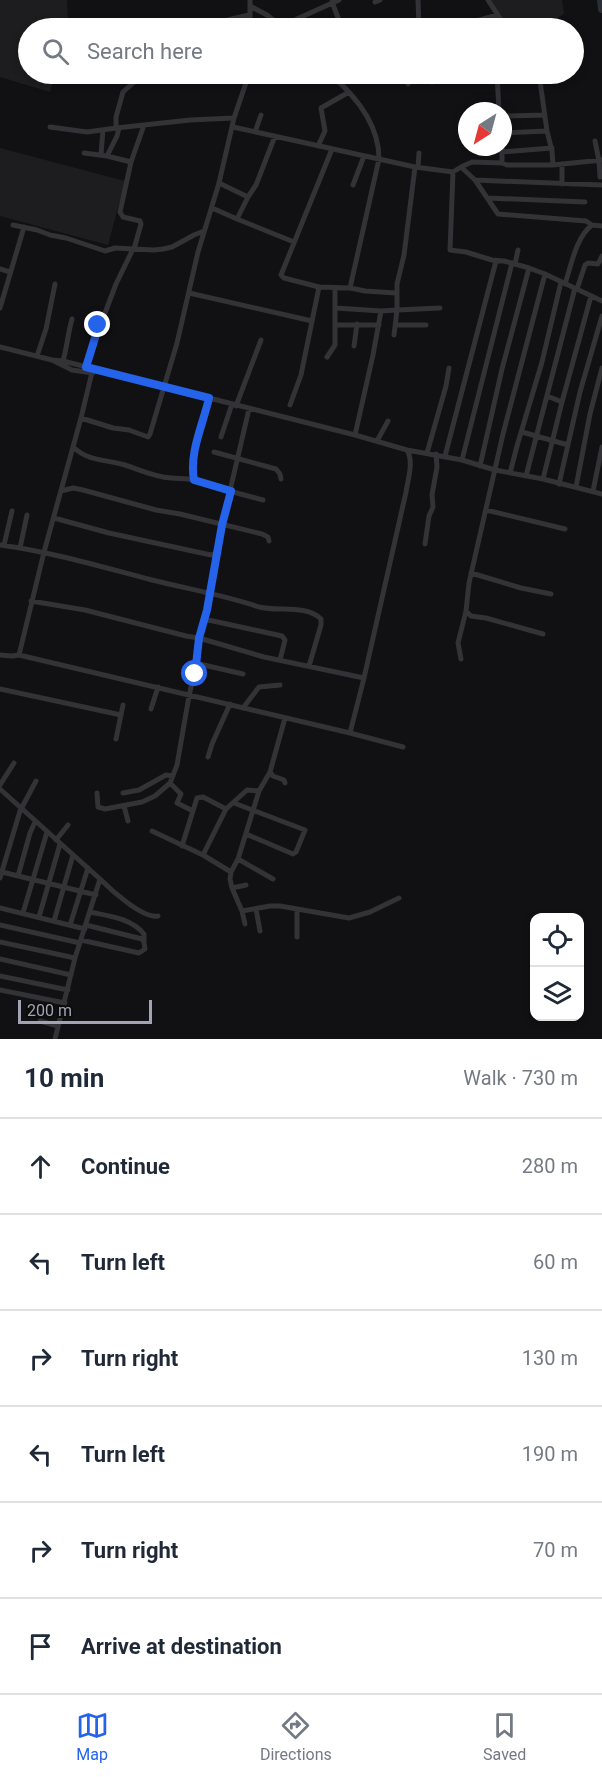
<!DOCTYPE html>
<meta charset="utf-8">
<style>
:root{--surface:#fff;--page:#f6f6f7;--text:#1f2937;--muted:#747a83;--line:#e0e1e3;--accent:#2563eb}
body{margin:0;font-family:Roboto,sans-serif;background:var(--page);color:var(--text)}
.controls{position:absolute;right:18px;bottom:18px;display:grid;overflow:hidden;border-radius:12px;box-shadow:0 3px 9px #0003}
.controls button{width:54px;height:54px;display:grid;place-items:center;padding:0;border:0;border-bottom:2px solid var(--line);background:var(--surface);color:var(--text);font:30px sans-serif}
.compass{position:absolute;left:458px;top:102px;width:54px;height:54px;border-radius:50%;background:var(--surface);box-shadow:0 3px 9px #0003;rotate:216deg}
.scale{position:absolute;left:18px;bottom:15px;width:134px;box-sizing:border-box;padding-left:6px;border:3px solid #a2a3b3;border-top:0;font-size:16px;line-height:21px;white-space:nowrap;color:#a2a3b3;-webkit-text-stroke:4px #0c0c0d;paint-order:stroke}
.stop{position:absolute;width:18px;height:18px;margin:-14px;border:4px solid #2563eb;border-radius:50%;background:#fff}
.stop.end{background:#2563eb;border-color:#fff;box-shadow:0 2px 6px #0008}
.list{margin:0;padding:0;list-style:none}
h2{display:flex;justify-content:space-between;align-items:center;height:78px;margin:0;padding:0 24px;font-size:26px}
h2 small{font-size:20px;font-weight:400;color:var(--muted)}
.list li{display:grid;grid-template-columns:39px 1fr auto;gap:18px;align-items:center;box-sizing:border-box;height:96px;padding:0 24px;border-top:2px solid var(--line)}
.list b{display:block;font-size:22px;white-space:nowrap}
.list em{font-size:20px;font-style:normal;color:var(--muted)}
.icon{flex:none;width:33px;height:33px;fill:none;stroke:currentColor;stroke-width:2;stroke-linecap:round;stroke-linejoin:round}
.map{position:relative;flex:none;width:602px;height:1039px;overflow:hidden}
.search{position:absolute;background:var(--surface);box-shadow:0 3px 9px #0003;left:18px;right:18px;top:18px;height:66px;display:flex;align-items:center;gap:15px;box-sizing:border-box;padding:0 21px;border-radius:33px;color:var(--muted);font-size:22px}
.sheet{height:654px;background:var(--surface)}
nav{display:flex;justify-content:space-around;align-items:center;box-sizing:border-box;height:84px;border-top:2px solid var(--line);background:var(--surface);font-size:16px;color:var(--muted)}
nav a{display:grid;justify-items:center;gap:3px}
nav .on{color:var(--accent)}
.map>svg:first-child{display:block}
.built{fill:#1d1d1f}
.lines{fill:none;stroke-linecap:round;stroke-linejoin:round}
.river{stroke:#292e37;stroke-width:8}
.street{stroke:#323237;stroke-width:5}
.route{stroke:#2563eb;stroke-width:8}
</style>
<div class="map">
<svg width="602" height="1039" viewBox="0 0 602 1039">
<rect width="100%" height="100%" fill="#111012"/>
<path class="built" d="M0 0H67L68 21 66 28H28V74H55L50 92 0 77Z
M491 0H562L564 14 543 28H510Z
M0 148 125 181 108 245 0 216Z"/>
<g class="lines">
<path class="river" d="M601 0 602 9"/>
<path class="street" d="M250 0V28
M418 0 419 28
M488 0 500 18 499 28
M332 2 342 28
M375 2 380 0
M250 6 267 15 283 28
M500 18 507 28
M207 28 223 21 249 15
M282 28 299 18 339 0
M320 28 339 20
M458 28 461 25 498 15
M143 74 123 92 116 117V128L190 120 234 118 249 74
M330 74C356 96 379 124 379 159L350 288
M406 74 408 84
M430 74 432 82
M497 74 499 111
M539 74 547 131
M338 81 351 74
M503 116 545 115
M50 127 87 132 116 128
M233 127 415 167 453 172 461 167
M255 132 261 115
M595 141 599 161 600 177
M318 146 325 131 321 108 349 92
M502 147V163L472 162 461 167 475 180 498 214 586 221 592 225
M332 149 281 275 284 278 319 287 350 288 365 291 396 293
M502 152 552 148
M84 153 107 156 117 136 119 128
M101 154 103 130
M107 156 131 162
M502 163 507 165H553L552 151 547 131 503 133
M553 165 602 160
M418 167 419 153
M453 172 450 250 466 252 492 260 504 261 529 268 545 274 602 301
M475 180 602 185
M219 183 248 197 237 219
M562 184V164
M353 185 364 156
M248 197 256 185 275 136
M488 198 585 202
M212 208 237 219 294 242
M13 225 37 230 50 235 66 238 105 251 115 248 154 250 163 249 172 247 194 235 204 231
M134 249 141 224 140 221 123 217 120 212 131 162 144 125
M515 264 518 250
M0 269 10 272
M565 284C571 266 576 237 592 225L602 226
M577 289 585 265 588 263 598 264 602 256
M189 293 312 321
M0 308 24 227
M336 308 381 311 397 310V284L404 255 415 167
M336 325H379
M396 325H426
M394 335 397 310 440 308
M354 346 357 324
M0 347 52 360 63 361 355 435 407 450 462 460 495 470 543 479 602 494
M37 356 46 329 55 284
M327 357 335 345V288
M52 360 72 370 93 373
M63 361C67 347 68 333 72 319
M86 367 94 342 97 325 105 313 116 284 133 249
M93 368 81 418 44 552 19 655 350 733
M547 396 562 402
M209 398C203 425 189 452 194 480L218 488 263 500
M290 405 301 375 319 287
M236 406 261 340
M81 418 113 428 129 430 148 437 150 434 177 343 198 252 219 183 234 118
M522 432 568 445
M355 435 373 355 381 311
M221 437 232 404
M377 441 388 421
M73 447C89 462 106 459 125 465 140 470 155 477 171 478 179 479 185 478 194 480
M214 452 276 469 280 474 281 479
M427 453 446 386 449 368
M445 456 496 261
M462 460 512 263
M480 466 502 369 529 268
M510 473 517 446 542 362 561 282
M526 476 575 288
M543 479 562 402 591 296
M559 484 580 392 602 316
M576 487 590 414 602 368
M61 491 73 488 83 490 156 510 180 514 262 534 268 537 269 541
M593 491 602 447
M486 510 565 529
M54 518 109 533 211 555 216 553
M425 544 429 516 433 507 432 495 437 467 436 454
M0 545C52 552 102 567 152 580 188 589 224 595 259 607 278 612 306 604 321 619V625L309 666
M4 545 12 511
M20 548 27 515
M471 573 521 588 551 594
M31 601 85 610 186 636 199 638 264 657 364 678
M466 611 471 616 486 618 543 634
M204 619 282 636 285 640 280 660
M0 655 12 656 19 655
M461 659 458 643 466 611 469 583 503 434 545 274
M195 663 243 674
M0 689 121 715
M243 708 259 687 280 685
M151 709 158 687
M116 739 123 705
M403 747 350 733 364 678 406 492C408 479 414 462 407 450
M208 757 212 744 230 704
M270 772 273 776 284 780 285 783
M170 783 181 794 177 803 193 811
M0 785 14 763
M0 789 100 879 75 958 55 1039
M259 791 238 859 231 872 230 879 232 888 242 911 270 906H280L349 918 370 912 399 898
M97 793 98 807 105 809 142 802 155 796 170 783 177 765 189 696 194 674 199 638 207 610 222 525 249 409
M123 793 139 790 166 775 173 776
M234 803 305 830 296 852 293 854 246 834
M124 806 128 821
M152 831 203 855
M56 840 68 825
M182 846 197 798 203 797 226 809
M238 859 273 879
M2 872 96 895
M231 872 203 855 226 809 247 790 259 791 270 772 285 718
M18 876 30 833 35 822
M0 878 20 811 36 781
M100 879C111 890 143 919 158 916
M232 888 246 885
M0 908 85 929
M256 909 260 931
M242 911 245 924
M90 912C109 916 131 918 144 934V942
M23 913 47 832
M39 917 60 844
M54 921 73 855
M0 925 80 943
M70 925 88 868
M297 937V909
M81 940 139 953 145 949 144 942 142 939 86 925
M0 942 75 958
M0 959 71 975
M0 976 68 990
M0 990 65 1003
M40 1021 58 1026"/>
</g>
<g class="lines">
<path class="route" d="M98 325 95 338 86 367 209 398C203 425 189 452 194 480L231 491 222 525 207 610 199 638 195 674"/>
</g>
</svg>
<div class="controls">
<button><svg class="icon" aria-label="locate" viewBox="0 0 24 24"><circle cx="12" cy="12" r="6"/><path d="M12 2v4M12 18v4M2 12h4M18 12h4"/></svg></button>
<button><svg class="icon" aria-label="layers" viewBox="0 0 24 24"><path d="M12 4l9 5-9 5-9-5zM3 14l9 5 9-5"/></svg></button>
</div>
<svg class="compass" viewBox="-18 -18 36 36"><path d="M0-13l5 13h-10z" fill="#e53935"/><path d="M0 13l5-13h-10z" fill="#747a83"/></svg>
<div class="scale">200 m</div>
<div class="stop" style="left:195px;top:674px"></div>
<div class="stop end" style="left:98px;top:325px"></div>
<div class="search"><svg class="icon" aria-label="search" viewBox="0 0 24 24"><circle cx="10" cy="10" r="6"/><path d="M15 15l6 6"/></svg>Search here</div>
</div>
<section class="sheet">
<h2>10 min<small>Walk · 730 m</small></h2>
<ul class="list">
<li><svg class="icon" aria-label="ahead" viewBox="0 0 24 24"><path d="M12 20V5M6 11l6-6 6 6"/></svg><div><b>Continue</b></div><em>280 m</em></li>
<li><svg class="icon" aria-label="left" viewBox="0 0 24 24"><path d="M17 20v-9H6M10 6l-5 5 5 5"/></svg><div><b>Turn left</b></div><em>60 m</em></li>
<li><svg class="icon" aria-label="right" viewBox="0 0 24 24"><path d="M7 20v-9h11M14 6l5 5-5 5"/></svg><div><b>Turn right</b></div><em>130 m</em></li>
<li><svg class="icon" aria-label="left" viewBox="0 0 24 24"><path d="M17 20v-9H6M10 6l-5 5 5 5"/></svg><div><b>Turn left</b></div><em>190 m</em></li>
<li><svg class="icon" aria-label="right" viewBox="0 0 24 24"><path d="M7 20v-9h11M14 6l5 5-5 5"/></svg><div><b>Turn right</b></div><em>70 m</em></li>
<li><svg class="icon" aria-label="arrive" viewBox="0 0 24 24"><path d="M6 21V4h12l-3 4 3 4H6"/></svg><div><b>Arrive at destination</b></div></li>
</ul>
</section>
<nav>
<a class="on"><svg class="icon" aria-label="map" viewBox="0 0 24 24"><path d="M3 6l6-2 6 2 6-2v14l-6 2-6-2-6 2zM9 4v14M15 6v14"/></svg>Map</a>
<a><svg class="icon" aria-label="directions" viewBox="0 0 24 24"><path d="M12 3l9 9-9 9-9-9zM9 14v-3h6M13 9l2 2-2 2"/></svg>Directions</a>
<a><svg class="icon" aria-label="saved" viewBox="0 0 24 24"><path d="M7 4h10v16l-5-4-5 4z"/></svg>Saved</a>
</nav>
